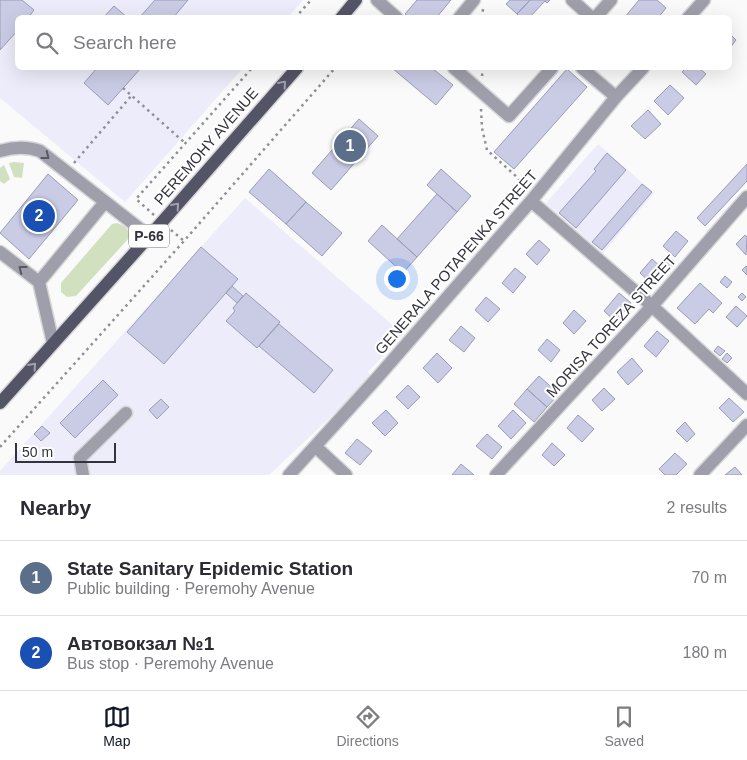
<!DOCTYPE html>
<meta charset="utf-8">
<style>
:root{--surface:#fff;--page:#f7f7f7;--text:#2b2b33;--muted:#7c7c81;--line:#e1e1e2;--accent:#111827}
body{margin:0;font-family:Arial,sans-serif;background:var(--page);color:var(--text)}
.scale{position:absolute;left:15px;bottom:12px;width:101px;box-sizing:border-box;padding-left:5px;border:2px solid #33333d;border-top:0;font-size:14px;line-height:18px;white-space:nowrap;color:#33333d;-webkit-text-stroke:4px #fff;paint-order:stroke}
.you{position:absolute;left:396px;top:278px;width:18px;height:18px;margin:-12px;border:4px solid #fff;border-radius:50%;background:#1a73e8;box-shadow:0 0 0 8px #1a73e833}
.badge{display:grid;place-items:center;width:32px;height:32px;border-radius:50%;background:var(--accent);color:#fff;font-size:16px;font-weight:700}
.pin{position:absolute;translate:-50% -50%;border:2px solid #fff;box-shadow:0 1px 5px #0006}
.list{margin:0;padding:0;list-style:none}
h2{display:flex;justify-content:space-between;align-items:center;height:65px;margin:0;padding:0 20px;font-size:21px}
h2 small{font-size:16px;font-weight:400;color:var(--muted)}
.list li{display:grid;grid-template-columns:32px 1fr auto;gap:15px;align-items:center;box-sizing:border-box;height:75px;padding:0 20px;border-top:1px solid var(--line)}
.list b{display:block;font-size:19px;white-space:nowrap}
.list p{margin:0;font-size:16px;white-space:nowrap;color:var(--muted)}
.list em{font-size:16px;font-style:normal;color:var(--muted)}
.icon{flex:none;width:28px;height:28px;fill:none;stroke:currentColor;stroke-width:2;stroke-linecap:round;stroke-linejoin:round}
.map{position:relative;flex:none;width:747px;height:475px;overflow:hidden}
.search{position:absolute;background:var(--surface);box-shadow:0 5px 20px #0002;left:15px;right:15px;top:15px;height:55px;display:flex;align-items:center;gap:12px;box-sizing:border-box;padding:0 18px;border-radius:8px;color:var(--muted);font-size:19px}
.sheet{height:215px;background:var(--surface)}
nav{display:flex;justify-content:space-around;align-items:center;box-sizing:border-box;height:70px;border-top:1px solid var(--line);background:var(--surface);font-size:14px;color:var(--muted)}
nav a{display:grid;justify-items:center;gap:2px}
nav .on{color:var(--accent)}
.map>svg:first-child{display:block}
.built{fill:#ececfa}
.green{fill:#d1e1bf}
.building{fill:#cacbe5;stroke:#9b9cb5}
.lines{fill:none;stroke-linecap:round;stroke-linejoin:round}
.minor-casing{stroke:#d6d6d8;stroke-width:15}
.major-casing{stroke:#d6d6d8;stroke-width:15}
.path{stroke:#8f8f95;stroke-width:2.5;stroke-dasharray:2.5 4;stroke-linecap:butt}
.minor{stroke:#9e9faa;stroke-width:12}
.major{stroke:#545467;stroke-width:12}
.oneway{stroke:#a1a1ab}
.oneway2{stroke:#585963}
.labels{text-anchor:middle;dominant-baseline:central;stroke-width:4;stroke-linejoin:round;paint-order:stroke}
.shield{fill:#fff;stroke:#707077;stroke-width:1}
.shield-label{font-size:14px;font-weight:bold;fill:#33333d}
.street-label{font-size:15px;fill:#33333d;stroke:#fff}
</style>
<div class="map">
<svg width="747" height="475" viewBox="0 0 747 475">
<rect width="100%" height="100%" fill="#fafafa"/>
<path class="built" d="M0 0H303L288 17 18 18V68H243L125 202 0 98Z
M598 144 654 193 603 253 546 203Z
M245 198 403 334 368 372 372 378 269 475H0V471Z"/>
<path class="green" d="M14 162 24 163 22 178 14 177 9 163Z
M4 165 10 179 4 184 0 181V168Z
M117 223C125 226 130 229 129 238L76 296 67 297 61 292V283L112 224Z"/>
<path class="building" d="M0 0H22L34 10 28 18H18V30L0 50Z
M155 0H188L173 18H139Z
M417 0H451L436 18H410L405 14Z
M510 0H530L517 14 506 4Z
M530 0H550L547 3 545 1 529 18H521L517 14Z
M639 0H657L666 8 658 18H624Z
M114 6 128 18H103Z
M730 34 736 40 730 48Z
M97 68H141L108 105 84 83Z
M392 68H432L453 85 436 105Z
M686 68H699L706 74 696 85 682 72Z
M567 69 587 87 514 169 494 152Z
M670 85 684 98 668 115 654 101Z
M648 110 661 124 645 139 631 126Z
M359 119 378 136 331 190 312 173Z
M607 153 626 170 576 228 559 213 596 171 594 169Z
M747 164V181L705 226 697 218Z
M269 169 306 202 286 224 249 192Z
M441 169 471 196 457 212 427 185Z
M48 174 78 200 29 259 0 233Z
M642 184 652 192 602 250 592 242Z
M437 194 457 212 417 257 397 239Z
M306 202 342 233 322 256 286 224Z
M382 225 417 257 403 273 368 241Z
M676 231 688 241 675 257 663 246Z
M745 235 747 237 746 255 736 244Z
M539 240 550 250 537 265 526 254Z
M201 247 238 279 164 364 127 332Z
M667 255 675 262 670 267 663 261Z
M652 259 663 269 651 283 640 273Z
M746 266 747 267V275L742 270Z
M515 268 526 277 513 293 502 283Z
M725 276 732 282 727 288 720 282Z
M700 283 722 303 713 313 709 309 695 324 677 308Z
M232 286 243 296 237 303 226 293Z
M246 293 280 322 257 348 226 321 235 311 233 308Z
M619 293 631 303 616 322 604 311Z
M742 293 746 297 742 301 738 297Z
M486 297 500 309 488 322 475 310Z
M736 306 747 316 737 327 726 317Z
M574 310 586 321 574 334 563 323Z
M279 324 333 370 314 393 259 346Z
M461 326 475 338 464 352 449 340Z
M657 331 669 341 656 357 644 346Z
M547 339 560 350 551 362 538 350Z
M718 346 725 351 720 356 714 351Z
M437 353 452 368 438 383 423 368Z
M727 353 732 358 727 363 722 359Z
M632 358 643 371 628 385 617 372Z
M539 376 559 394 547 407 527 389Z
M103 380 118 395 75 438 60 423Z
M408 385 420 397 408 409 396 397Z
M604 388 615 399 602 411 592 400Z
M527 389 547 407 534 422 514 404Z
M729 398 744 412 733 422 719 408Z
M161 399 169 407 157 419 149 410Z
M386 410 398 423 385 436 372 423Z
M513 410 526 423 511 439 498 426Z
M578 415 594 429 582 442 567 428Z
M685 422 695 434 687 442 676 431Z
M42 426 50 433 41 441 34 434Z
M487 434 502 447 492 459 476 446Z
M357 439 372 451 360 465 345 453Z
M552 443 565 455 554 466 542 455Z
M675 453 687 464 676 475H665L659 469Z
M461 464 474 475H452Z
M735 467 742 475H725Z"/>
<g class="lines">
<defs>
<path id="minor" d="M377 0 397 18
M572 0 592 18
M459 18 474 0
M595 18 611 0
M688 18 704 0
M454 68 509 116 552 68
M582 68 616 97
M0 151C14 147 26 146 40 151L149 236
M531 201 652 306 747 394
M0 252 39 282 53 343
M39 282 105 202
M316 447 346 475
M83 475 80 458 126 413
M289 475 377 378 531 201 616 97 643 68
M496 475 652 306 747 197
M700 475 747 425"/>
<path id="major" d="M341 18 356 0
M0 403 162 222 297 68"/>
</defs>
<use href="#minor" class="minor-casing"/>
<use href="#major" class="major-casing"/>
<path class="path" d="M295 18 311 0
M482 18 483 9
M482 76 483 68
M123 88 185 143
M481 109 482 128 487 150 518 178 525 190
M74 163 132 95
M154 215 136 199 252 68
M171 230 184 241
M0 447 184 241 335 68"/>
<use href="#minor" class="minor"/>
<use href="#major" class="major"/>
</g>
<defs><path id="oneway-chevron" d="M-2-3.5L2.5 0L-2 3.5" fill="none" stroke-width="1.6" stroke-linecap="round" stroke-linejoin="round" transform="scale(1.25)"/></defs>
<g class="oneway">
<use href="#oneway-chevron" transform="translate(283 84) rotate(-49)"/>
<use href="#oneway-chevron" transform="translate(176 206) rotate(-49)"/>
<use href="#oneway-chevron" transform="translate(33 366) rotate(-48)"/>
</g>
<g class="oneway2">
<use href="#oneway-chevron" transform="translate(46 156) rotate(38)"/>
<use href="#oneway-chevron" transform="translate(22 269) rotate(-142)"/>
</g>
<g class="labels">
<rect class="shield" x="129" y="224.5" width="40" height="23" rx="4"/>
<g class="shield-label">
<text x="149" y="236">Р-66</text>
</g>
<g class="street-label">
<text transform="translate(206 146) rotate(-49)">PEREMOHY AVENUE</text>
<text transform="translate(456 262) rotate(-49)">GENERALA POTAPENKA STREET</text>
<text transform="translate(611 326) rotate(-48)">MORISA TOREZA STREET</text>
</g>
</g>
</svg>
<div class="scale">50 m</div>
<div class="you"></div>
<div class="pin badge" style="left:350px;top:146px;background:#5c6f8a">1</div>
<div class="pin badge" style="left:39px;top:216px;background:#1a4fb4">2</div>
<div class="search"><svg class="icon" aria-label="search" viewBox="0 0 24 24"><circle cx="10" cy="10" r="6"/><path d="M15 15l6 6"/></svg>Search here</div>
</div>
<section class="sheet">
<h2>Nearby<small>2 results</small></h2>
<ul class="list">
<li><span class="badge" style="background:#5c6f8a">1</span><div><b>State Sanitary Epidemic Station</b><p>Public building · Peremohy Avenue</p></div><em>70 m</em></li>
<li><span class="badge" style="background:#1a4fb4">2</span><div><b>Автовокзал №1</b><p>Bus stop · Peremohy Avenue</p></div><em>180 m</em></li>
</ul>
</section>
<nav>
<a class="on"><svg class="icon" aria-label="map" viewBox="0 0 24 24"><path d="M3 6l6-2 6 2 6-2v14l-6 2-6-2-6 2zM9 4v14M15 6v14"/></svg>Map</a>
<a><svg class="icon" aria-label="directions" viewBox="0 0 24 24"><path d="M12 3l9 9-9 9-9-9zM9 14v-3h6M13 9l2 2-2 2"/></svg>Directions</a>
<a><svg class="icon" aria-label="saved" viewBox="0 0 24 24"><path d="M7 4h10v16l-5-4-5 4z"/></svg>Saved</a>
</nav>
